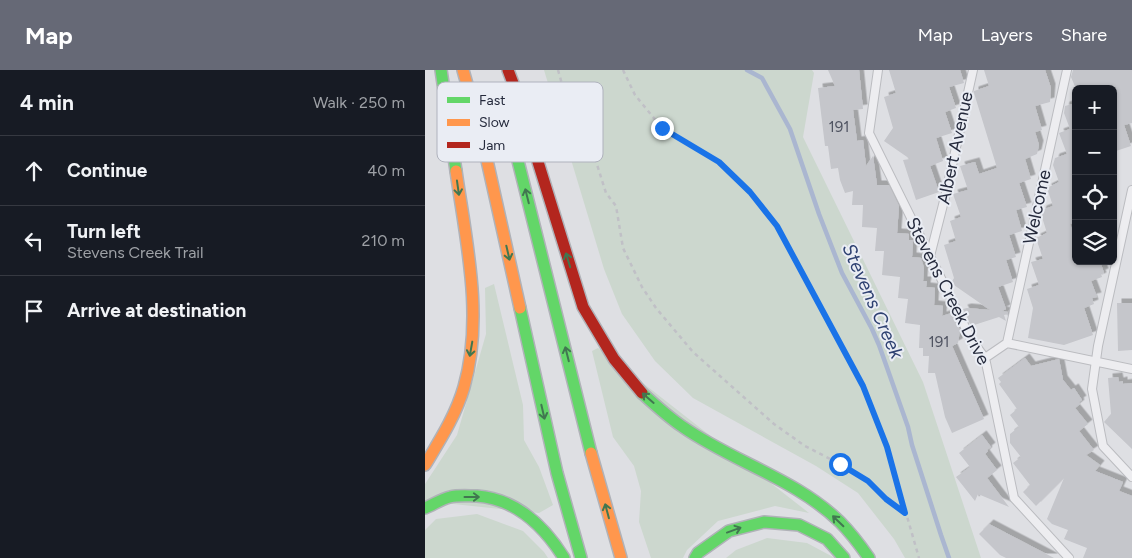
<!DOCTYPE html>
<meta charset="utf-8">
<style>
:root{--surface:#171b24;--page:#242831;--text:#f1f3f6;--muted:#9ea1a6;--line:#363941;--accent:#666976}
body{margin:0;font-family:Figtree,sans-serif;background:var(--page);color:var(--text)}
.controls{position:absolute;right:15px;top:15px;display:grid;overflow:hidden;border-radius:8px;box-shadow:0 1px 4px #0004}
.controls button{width:45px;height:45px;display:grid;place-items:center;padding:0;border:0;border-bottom:1px solid var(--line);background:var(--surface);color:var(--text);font:25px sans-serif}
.stop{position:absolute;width:15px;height:15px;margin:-11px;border:4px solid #1a73e8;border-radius:50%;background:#fff}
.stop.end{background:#1a73e8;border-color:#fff;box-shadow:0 1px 5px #0008}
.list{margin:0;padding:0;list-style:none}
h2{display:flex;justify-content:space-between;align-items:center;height:65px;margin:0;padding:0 20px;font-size:21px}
h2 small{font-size:16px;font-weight:400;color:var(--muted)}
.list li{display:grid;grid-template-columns:32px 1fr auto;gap:15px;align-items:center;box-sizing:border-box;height:70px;padding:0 20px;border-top:1px solid var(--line)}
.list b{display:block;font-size:19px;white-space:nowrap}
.list p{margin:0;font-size:16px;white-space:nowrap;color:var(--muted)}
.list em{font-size:16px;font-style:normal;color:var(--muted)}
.icon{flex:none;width:28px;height:28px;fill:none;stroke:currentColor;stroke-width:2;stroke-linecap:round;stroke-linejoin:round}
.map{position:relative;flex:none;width:707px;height:488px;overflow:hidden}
header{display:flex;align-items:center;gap:30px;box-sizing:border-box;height:70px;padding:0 25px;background:var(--accent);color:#fff}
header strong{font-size:24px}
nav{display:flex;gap:28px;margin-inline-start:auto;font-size:18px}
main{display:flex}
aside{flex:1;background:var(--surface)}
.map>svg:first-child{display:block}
.green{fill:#ccd7ce}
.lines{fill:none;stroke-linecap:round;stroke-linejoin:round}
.stream{stroke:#aab6d0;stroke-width:4.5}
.building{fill:#c5c6cb;filter:url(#shadow)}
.lane-casing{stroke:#bbbcc0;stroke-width:10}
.fast-casing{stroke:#b0b2b8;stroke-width:14}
.slow-casing{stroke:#b0b2b8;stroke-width:14}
.jam-casing{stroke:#b0b2b8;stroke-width:14}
.path{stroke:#c0c0c6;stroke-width:2.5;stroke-dasharray:4 4;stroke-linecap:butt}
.lane{stroke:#ededf0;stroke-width:8}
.fast{stroke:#63d668;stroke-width:11}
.slow{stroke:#ff974d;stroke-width:11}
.jam{stroke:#b3261e;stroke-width:11}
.oneway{stroke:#417750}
.route{stroke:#1a73e8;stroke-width:6}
.labels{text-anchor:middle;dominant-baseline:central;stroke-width:4;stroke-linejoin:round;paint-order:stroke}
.number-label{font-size:15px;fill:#4f5361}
.street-label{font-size:18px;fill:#252a3c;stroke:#eaedf4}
.water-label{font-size:19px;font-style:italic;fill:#2e4171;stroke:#eaedf4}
.key{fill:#eaedf4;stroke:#afb2bd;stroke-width:1}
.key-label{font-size:14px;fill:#252a3c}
</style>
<header>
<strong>Map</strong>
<nav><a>Map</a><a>Layers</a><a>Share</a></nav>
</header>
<main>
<aside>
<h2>4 min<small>Walk · 250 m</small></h2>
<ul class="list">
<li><svg class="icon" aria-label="ahead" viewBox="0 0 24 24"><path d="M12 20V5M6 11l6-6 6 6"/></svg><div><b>Continue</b></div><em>40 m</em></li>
<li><svg class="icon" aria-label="left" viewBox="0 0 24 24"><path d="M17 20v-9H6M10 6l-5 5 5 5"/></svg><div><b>Turn left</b><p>Stevens Creek Trail</p></div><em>210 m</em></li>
<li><svg class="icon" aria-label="arrive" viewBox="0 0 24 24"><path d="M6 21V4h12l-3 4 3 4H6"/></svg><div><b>Arrive at destination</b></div></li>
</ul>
</aside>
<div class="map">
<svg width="707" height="488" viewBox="0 0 707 488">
<defs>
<filter id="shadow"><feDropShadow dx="4.5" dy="-4.5" stdDeviation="0" flood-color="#0004"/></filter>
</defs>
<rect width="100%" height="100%" fill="#dedfe3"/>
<path class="green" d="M119 0H387L389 3 378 67 498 312 556 488H480L469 469 433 423 391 396 268 328 230 291 197 244 179 199Z
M69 214 98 335 99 370 114 397 128 435 114 443 0 431V414L32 365 61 264 60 218Z
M173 278 384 443 350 436 293 451 262 480 258 488H226L214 452 216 421 209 396 188 367 167 281Z
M52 444 98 461 119 482 123 488H0V460L11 449Z
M342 468 382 473 410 488H301L311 480Z"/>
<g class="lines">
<path class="stream" d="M322 0 337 8 365 59 394 144 417 203 447 259 454 275 483 357 487 375 516 465 524 488"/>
</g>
<path class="building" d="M403 0H434L438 39 428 40 432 71 438 70 441 96 448 86 452 115H464L474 136 472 163 484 164V170H488L487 187 496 188 499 198 498 211H502L501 217 510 218 509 235 518 236 517 246 527 243 535 260 533 273 527 276 559 349 527 363 520 347 510 303H503L504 286H498V278H494L495 255 480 253 483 229 473 228 475 207 457 205 459 181H450L452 158 437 157 438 135H427L428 121 420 123 415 110 413 98 406 99 403 76H400L393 18 410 16Z
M464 0H535L539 13 524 17 531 38 520 42 527 63 511 68 518 91 505 96 514 122 491 130 478 90 485 89 459 71 468 58 459 27 471 23Z
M559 0H620L626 18 625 32 610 36 617 60 610 62 614 75 612 84 600 89 606 109 594 113 602 137 591 140 597 161 584 165 591 187 581 190 588 212 573 217 581 239 577 241 583 242V244L579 245 581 251 574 247 546 256 538 239 542 238 565 240 526 213 529 208 519 175 531 171 525 151 536 147 528 124 543 120 535 96 550 92 554 104 572 98 549 23V21L564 16Z
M648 0H707V53L699 55 706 76 688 82V19H651L646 7Z
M651 33V152L645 154 651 170V191H675L679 203 676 204 677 207 666 211 672 227 667 228 669 234 659 238 668 265 639 275 603 268 608 238 602 219 614 215 606 192 618 189 611 168 622 163 616 144 617 140 628 136 622 118 634 112 628 95 630 88 642 84 634 63 645 59 639 43 640 36Z
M692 233H707V280L693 281Z
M600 288 606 296 634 289 638 310 646 320 649 318 657 330 654 332 655 334 650 338 663 354 654 361 669 380 661 385 675 395 670 401 698 412 694 421 707 426V488H658L662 478 639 469 643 460 627 454 622 449 639 408 611 436 598 422 605 415 588 393 596 387 585 373V364L594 357 585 345 592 339 574 314 576 312 573 308Z
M693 307 694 312 698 311V314L707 313V379L679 352 686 344 683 308Z
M557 365 566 377 562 380 563 381 560 384 572 400 562 408 584 437 553 424 550 431 531 407 545 397 534 383Z
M564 454 629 488H581L575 485 554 464Z"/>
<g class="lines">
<defs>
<path id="lane" d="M453 0 444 63 546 269 560 288 589 428 644 488
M707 120 673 276 667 319 678 376 707 407
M505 186 521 123 548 0
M582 273 642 0
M582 273 707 299
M560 288 582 273"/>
<path id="fast" d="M16 0 31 101
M88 71 166 383
M95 238 132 403 156 488
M217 323C230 335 243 347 258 357 308 392 371 409 415 452 426 463 435 475 444 488
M0 438C8 435 16 429 25 427 33 425 43 426 52 426 92 429 119 456 139 488
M270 488 273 483 304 461 339 452 374 455 402 469 419 488"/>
<path id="slow" d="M38 0 57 68 95 238
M166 383 196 488
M0 395C15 370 31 345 39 317 59 247 41 171 31 101"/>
<path id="jam" d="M83 0 91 21 158 237 189 289 217 323"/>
</defs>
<use href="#lane" class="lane-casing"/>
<use href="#fast" class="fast-casing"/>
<use href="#slow" class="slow-casing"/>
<use href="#jam" class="jam-casing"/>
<path class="path" d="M133 0 139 21 169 85 181 123 191 136 198 178 217 217 231 238 268 282 349 354 380 376 415 394 443 411 461 429 481 443
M198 0 210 25 237 58 294 92 325 122 351 157 438 316 462 377 494 488"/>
<use href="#lane" class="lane"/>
<use href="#fast" class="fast"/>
<use href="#slow" class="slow"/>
<use href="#jam" class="jam"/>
</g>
<defs><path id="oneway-shaft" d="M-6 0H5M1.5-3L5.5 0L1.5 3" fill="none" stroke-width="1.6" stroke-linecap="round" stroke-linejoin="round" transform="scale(1.25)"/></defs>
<g class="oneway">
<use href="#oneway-shaft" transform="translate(33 118) rotate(82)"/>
<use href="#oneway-shaft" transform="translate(102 126) rotate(-104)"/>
<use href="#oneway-shaft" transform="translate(83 183) rotate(77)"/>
<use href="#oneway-shaft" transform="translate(143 190) rotate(-107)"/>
<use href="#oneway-shaft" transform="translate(46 279) rotate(100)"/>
<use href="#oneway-shaft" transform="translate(142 284) rotate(-104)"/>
<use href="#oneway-shaft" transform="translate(223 328) rotate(-139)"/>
<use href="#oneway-shaft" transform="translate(118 342) rotate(77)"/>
<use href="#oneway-shaft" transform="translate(47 427)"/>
<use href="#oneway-shaft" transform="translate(182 441) rotate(-105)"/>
<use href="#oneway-shaft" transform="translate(413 451) rotate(-136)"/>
<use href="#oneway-shaft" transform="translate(309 460) rotate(-20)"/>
</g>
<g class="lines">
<path class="route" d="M237 58 294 92 325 122 352 156 438 316 462 377 480 443 461 429 443 411 415 394"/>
</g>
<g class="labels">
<g class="number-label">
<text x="414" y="57">191</text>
<text x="514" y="272">191</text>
</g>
<g class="street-label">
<text transform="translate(530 78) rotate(-78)">Albert Avenue</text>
<text transform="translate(612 137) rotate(-78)">Welcome</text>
<text transform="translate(523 221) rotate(63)">Stevens Creek Drive</text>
</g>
<g class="water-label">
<text transform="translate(448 231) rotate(66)">Stevens Creek</text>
</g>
</g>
<rect x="12" y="12" width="166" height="80" rx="8" class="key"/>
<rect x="22" y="27" width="23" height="6" fill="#63d668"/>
<rect x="22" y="49" width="23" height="7" fill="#ff974d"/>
<rect x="22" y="72" width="23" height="6" fill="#b3261e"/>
<g class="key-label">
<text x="54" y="35">Fast</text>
<text x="54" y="57">Slow</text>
<text x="54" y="80">Jam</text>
</g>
</svg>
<div class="controls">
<button>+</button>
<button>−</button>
<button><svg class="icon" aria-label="locate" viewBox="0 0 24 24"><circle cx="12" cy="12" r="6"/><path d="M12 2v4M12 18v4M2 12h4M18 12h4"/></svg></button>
<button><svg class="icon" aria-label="layers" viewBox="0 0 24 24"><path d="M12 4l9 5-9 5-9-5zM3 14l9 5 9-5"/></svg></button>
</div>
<div class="stop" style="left:415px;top:394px"></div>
<div class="stop end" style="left:237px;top:58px"></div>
</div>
</main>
